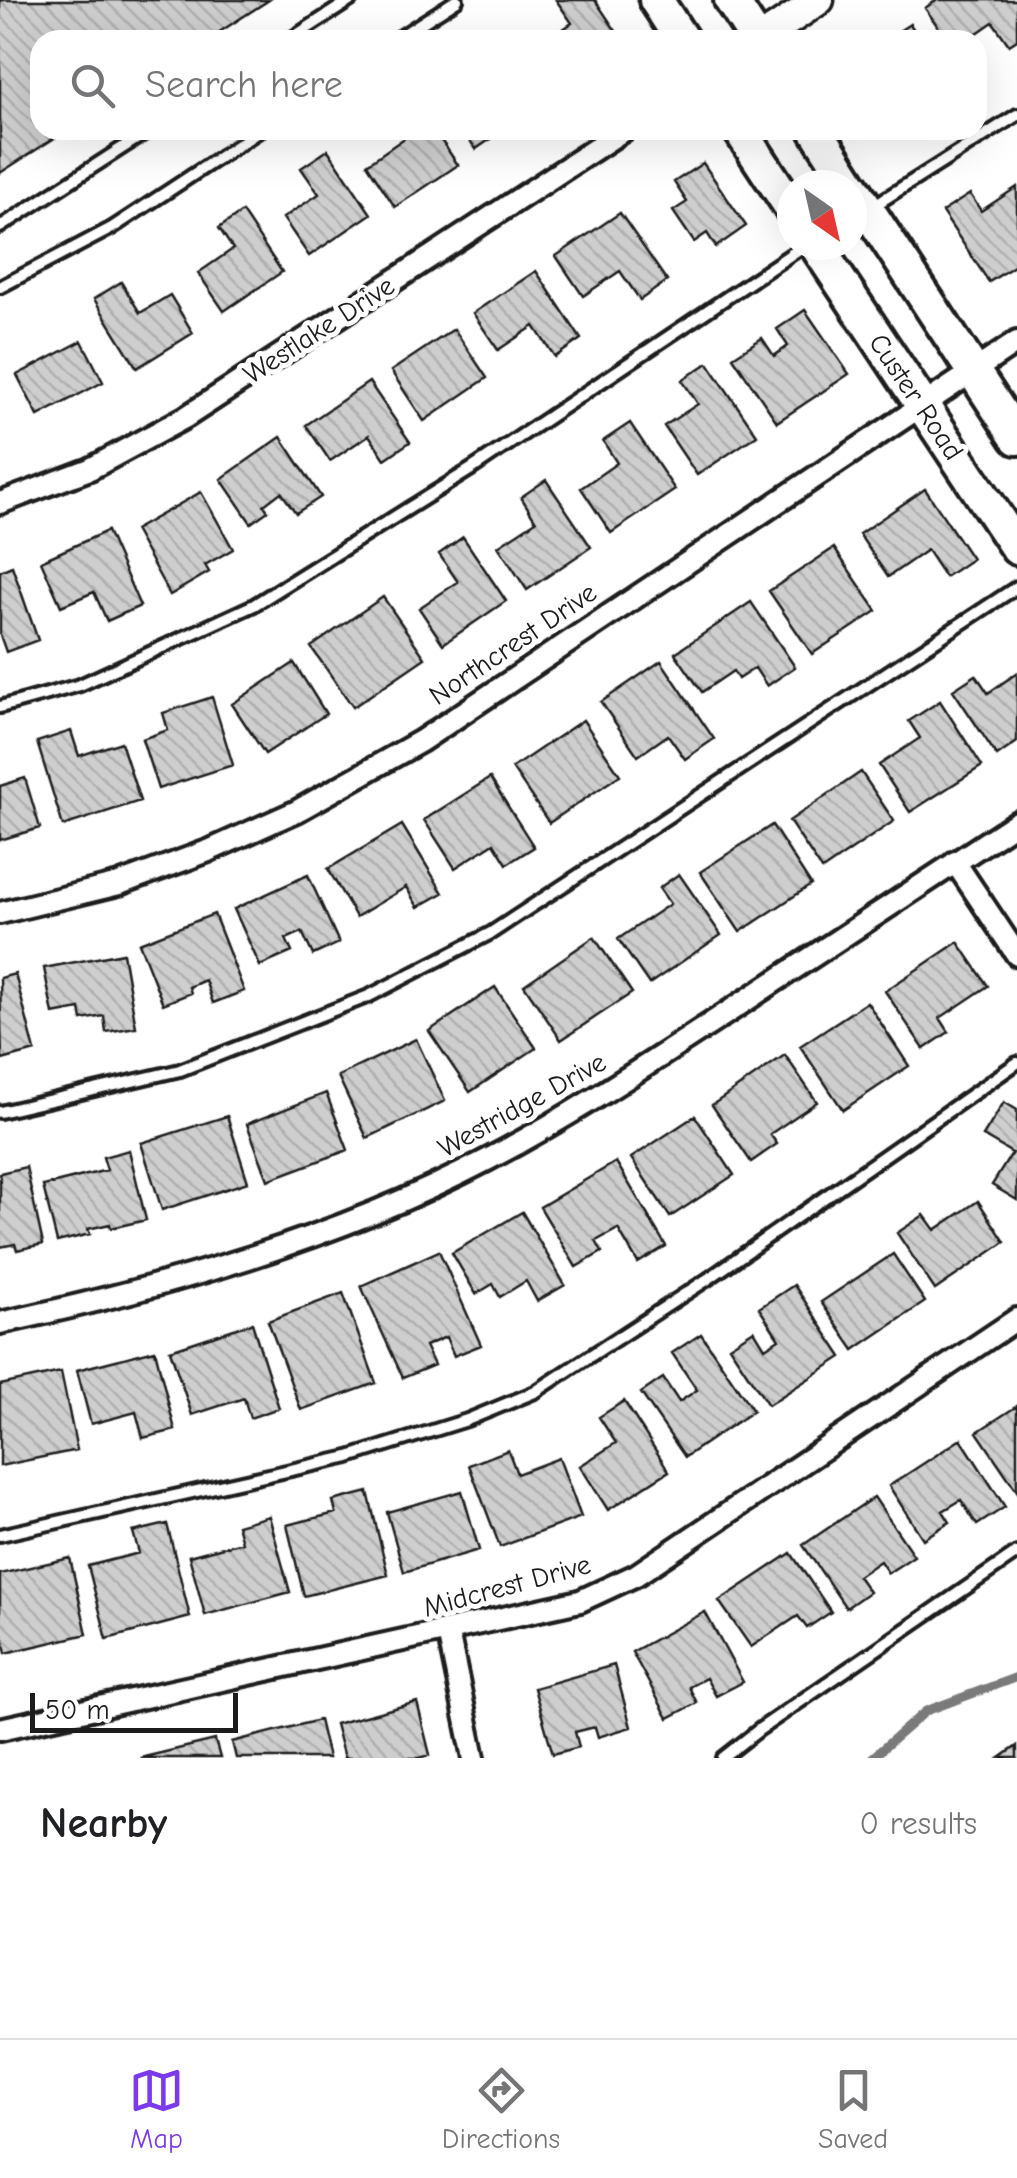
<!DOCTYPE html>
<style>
:root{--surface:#fff;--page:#f6f6f6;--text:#202124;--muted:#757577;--line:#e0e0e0;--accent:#7c3aed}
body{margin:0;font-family:"Comic Neue",sans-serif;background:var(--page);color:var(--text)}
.compass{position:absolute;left:777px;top:170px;width:90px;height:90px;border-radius:50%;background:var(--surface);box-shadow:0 10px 40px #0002;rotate:146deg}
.scale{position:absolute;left:30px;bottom:25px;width:208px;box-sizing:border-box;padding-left:10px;border:5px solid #1c1c1c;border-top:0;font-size:28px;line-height:35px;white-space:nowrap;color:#1c1c1c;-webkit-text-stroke:8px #fff;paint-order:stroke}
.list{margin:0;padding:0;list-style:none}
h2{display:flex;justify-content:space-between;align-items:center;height:130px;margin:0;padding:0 40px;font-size:42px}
h2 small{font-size:32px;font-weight:400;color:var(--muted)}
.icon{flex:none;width:55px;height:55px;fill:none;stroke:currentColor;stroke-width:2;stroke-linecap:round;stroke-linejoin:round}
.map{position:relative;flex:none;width:1017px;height:1758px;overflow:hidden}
.search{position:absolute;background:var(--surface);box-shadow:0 10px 40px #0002;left:30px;right:30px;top:30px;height:110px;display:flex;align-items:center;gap:25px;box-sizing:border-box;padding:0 35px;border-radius:30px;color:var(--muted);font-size:38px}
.sheet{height:280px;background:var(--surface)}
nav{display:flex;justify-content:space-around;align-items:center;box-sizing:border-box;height:140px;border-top:2px solid var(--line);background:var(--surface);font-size:28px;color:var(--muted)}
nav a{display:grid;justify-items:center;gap:5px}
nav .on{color:var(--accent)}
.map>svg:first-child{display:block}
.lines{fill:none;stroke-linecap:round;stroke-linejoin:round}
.stream{stroke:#7a7a7a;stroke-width:9}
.building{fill:url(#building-back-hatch);stroke:#1c1c1c;stroke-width:2.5}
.service-casing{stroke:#1c1c1c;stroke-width:18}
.minor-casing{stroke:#1c1c1c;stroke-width:28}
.tertiary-casing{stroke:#1c1c1c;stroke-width:35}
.primary-casing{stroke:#1c1c1c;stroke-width:40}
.service{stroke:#fff;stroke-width:10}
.minor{stroke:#fff;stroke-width:20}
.tertiary{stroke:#fff;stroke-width:28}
.primary{stroke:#fff;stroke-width:32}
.labels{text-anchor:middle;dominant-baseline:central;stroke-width:10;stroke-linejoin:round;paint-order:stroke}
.street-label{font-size:28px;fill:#1c1c1c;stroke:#fff}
</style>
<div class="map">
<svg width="1017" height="1758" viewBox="0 0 1017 1758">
<defs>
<pattern id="building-back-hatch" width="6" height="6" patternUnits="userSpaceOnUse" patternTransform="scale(2.5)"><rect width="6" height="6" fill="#cecece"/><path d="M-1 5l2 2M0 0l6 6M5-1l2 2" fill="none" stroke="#b0b0b0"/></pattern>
</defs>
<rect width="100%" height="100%" fill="#fff"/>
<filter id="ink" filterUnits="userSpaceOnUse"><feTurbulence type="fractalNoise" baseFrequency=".01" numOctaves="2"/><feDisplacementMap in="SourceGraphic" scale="20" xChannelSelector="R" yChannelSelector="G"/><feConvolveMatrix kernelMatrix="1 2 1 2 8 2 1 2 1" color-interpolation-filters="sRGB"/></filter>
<g filter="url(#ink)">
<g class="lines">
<path class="stream" d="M872 1758 926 1711 1017 1677"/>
</g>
<path class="building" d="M0 0H269L207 40H40V130H67L0 173Z
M556 0H595L622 40H547L572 23Z
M937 0H1017V40L1009 45 993 22 967 40H947L925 8Z
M910 24 921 40H885Z
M401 130H434L458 165 395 207 367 164 406 137Z
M462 130H504L476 149Z
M328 150 371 214 309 256 283 218 319 194 301 168Z
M703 163 746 226 716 247 707 233 694 242 673 211 687 202 674 182Z
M1017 187V264L989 282 942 212 970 194 981 211Z
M242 212 282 272 224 311 198 273 233 249 219 228Z
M620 213 667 281 640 300 620 271 583 296 556 256Z
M536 271 581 339 555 357 534 326 498 350 473 313Z
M121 282 140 313 170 295 193 333 137 368 94 299Z
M805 310 849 374 777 422 733 357 762 338 774 356 788 346 777 329Z
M454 329 487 378 424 421 391 371Z
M82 341 103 382 38 416 17 375Z
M708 363 757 435 697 475 664 426 698 404 682 380Z
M369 382 410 442 385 459 369 435 330 461 306 425Z
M630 423 675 490 611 533 581 488 617 463 603 441Z
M281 437 321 497 296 513 281 492 264 505 268 511 251 523 221 479Z
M546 480 591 547 527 590 498 546 536 521 521 497Z
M925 489 972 559 945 577 927 550 888 577 859 534Z
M201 492 233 549 205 565 209 572 170 595 134 530Z
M107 531 140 606 107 621 94 592 61 606 41 561Z
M463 537 506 601 443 644 419 608 458 582 439 554Z
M834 548 877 611 812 654 769 591Z
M12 566 38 640 6 652 0 635V571Z
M383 597 425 658 353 707 311 647Z
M751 602 795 667 767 686 755 668 738 679 733 671 702 692 675 653Z
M661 661 714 739 685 759 668 735 638 756 601 702Z
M294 663 326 714 265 754 232 704Z
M1017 673V742L997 756 953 690 976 675 988 693Z
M212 697 233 765 158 789 142 739 168 730 163 713Z
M940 701 982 766 910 812 879 765 920 738 909 721Z
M583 720 620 775 549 823 512 768Z
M71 731 79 756 121 742 140 801 63 826 37 742Z
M861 772 894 821 822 870 789 821Z
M25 778 40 828 0 840V786Z
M490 778 534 847 507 864 494 843 455 868 424 820Z
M402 825 443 893 418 907 406 887 356 917 328 869Z
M772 825 811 885 740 932 700 872Z
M679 874 721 935 649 984 618 939 670 904 659 888Z
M308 875 339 943 313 955 302 932 286 939 292 952 260 966 234 909Z
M214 914 244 991 213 1003 205 980 189 987 191 993 163 1004 139 943Z
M594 937 632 993 561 1040 524 985Z
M958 942 988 986 940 1018 949 1032 924 1049 885 991Z
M123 953 136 1027 106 1032 104 1016 82 1020 80 1009 53 1014 44 968Z
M15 974 35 1051 2 1060 0 978Z
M495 987 536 1048 470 1092 429 1031Z
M867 1002 909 1066 843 1110 800 1046Z
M416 1039 445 1101 367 1138 338 1076Z
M785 1055 817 1102 770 1134 777 1144 751 1162 712 1105Z
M326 1093 348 1150 268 1180 247 1124Z
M1004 1102 1017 1110V1200L992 1185 1012 1153 983 1136Z
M227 1116 248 1182 162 1210 141 1143Z
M695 1116 734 1175 670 1217 631 1158Z
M129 1150 146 1220 111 1228 110 1224 88 1229 90 1234 57 1242 43 1186 107 1170 103 1157Z
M616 1162 666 1246 638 1263 618 1229 596 1241 602 1252 576 1267 540 1207Z
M26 1167 43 1244 17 1250 15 1244 0 1247V1173Z
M978 1201 1005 1242 935 1290 897 1233 924 1215 935 1230Z
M522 1212 565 1285 537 1301 526 1281 500 1297 493 1284 476 1294 452 1253Z
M439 1251 481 1345 454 1356 446 1337 425 1346 434 1365 403 1378 361 1286Z
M893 1254 925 1302 854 1350 821 1302Z
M794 1285 842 1357 768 1405 729 1346 754 1330 765 1348 779 1339 759 1308Z
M343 1293 376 1383 301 1410 268 1321Z
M252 1323 279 1408 250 1418 244 1398 192 1415 170 1350Z
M701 1334 753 1411 685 1457 641 1393 663 1378 679 1402 697 1390 672 1353Z
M155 1350 175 1430 143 1438 136 1412 91 1424 77 1370Z
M61 1372 77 1450 0 1466V1385Z
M624 1401 669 1471 608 1510 580 1466 616 1443 599 1417Z
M1017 1406V1491L977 1432Z
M961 1439 1005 1507 977 1525 961 1500 943 1511 950 1522 923 1539 889 1486Z
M508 1450 517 1474 559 1458 581 1517 500 1547 469 1465Z
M462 1491 479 1550 404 1572 387 1512Z
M368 1492 388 1575 304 1596 287 1525 336 1513 333 1501Z
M874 1497 914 1556 888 1573 880 1561 858 1576 869 1592 846 1608 803 1545Z
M269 1516 290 1592 205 1615 189 1556 242 1542 237 1525Z
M167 1524 190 1617 107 1639 88 1566 139 1553 133 1532Z
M791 1553 831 1612 807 1628 798 1616 751 1647 719 1601Z
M70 1558 87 1634 6 1653 0 1625V1574Z
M705 1612 743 1682 716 1696 706 1678 689 1687 697 1703 668 1718 632 1652Z
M614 1665 631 1727 598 1737 595 1727 575 1732 579 1747 553 1754 534 1688Z
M417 1702 430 1755 420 1758H344L335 1724Z
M319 1720 328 1758H236L232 1742Z
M215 1740 220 1758H140Z
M1017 1746V1758H1000Z"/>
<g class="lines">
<defs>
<path id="service" d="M289 40 351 0
M395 40 457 0
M870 208 1017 115
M0 227 150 130
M0 287 112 228 261 130
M0 707 80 685 254 605 473 468 805 245
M0 1112 180 1070 369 996 491 933 1017 587
M0 1535 349 1457 467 1420 535 1392 708 1279 1017 1063
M723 1758 760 1729 1017 1553"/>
<path id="minor" d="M0 503 90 469 186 417 624 130
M955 862 1017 955
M0 913 119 884 208 851 297 811 421 741 1017 342
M0 1323C166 1287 336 1239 487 1160 575 1114 656 1059 739 1005 831 944 924 883 1017 822
M448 1632 474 1758
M0 1729 580 1601 636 1575 1017 1319"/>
<path id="tertiary" d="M759 40 819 0"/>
<path id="primary" d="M656 0 682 40
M731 0 757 40
M740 130 792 209
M816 130 851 185
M852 186 1017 438
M816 245 1017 548"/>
</defs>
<use href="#service" class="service-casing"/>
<use href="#minor" class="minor-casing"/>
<use href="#tertiary" class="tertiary-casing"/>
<use href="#primary" class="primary-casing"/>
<use href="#service" class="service"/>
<use href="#minor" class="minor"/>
<use href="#tertiary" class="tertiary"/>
<use href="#primary" class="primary"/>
</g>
</g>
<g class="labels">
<g class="street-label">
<text transform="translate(319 330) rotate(-33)">Westlake Drive</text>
<text transform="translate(916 397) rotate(56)">Custer Road</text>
<text transform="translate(513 644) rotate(-34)">Northcrest Drive</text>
<text transform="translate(522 1105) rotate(-29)">Westridge Drive</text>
<text transform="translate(507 1586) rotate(-15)">Midcrest Drive</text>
</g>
</g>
</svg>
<svg class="compass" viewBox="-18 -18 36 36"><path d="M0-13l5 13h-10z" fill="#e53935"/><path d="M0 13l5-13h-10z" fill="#757577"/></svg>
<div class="scale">50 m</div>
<div class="search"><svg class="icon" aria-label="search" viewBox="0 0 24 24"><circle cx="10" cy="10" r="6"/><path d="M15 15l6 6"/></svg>Search here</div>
</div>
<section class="sheet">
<h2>Nearby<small>0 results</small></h2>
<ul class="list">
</ul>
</section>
<nav>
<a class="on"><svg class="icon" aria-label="map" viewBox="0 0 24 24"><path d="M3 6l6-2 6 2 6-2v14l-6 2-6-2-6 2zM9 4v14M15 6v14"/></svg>Map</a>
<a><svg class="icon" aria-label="directions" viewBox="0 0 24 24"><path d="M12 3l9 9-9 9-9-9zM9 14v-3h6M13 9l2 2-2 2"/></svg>Directions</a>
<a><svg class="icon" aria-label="saved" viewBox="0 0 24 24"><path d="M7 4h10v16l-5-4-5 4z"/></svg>Saved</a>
</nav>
